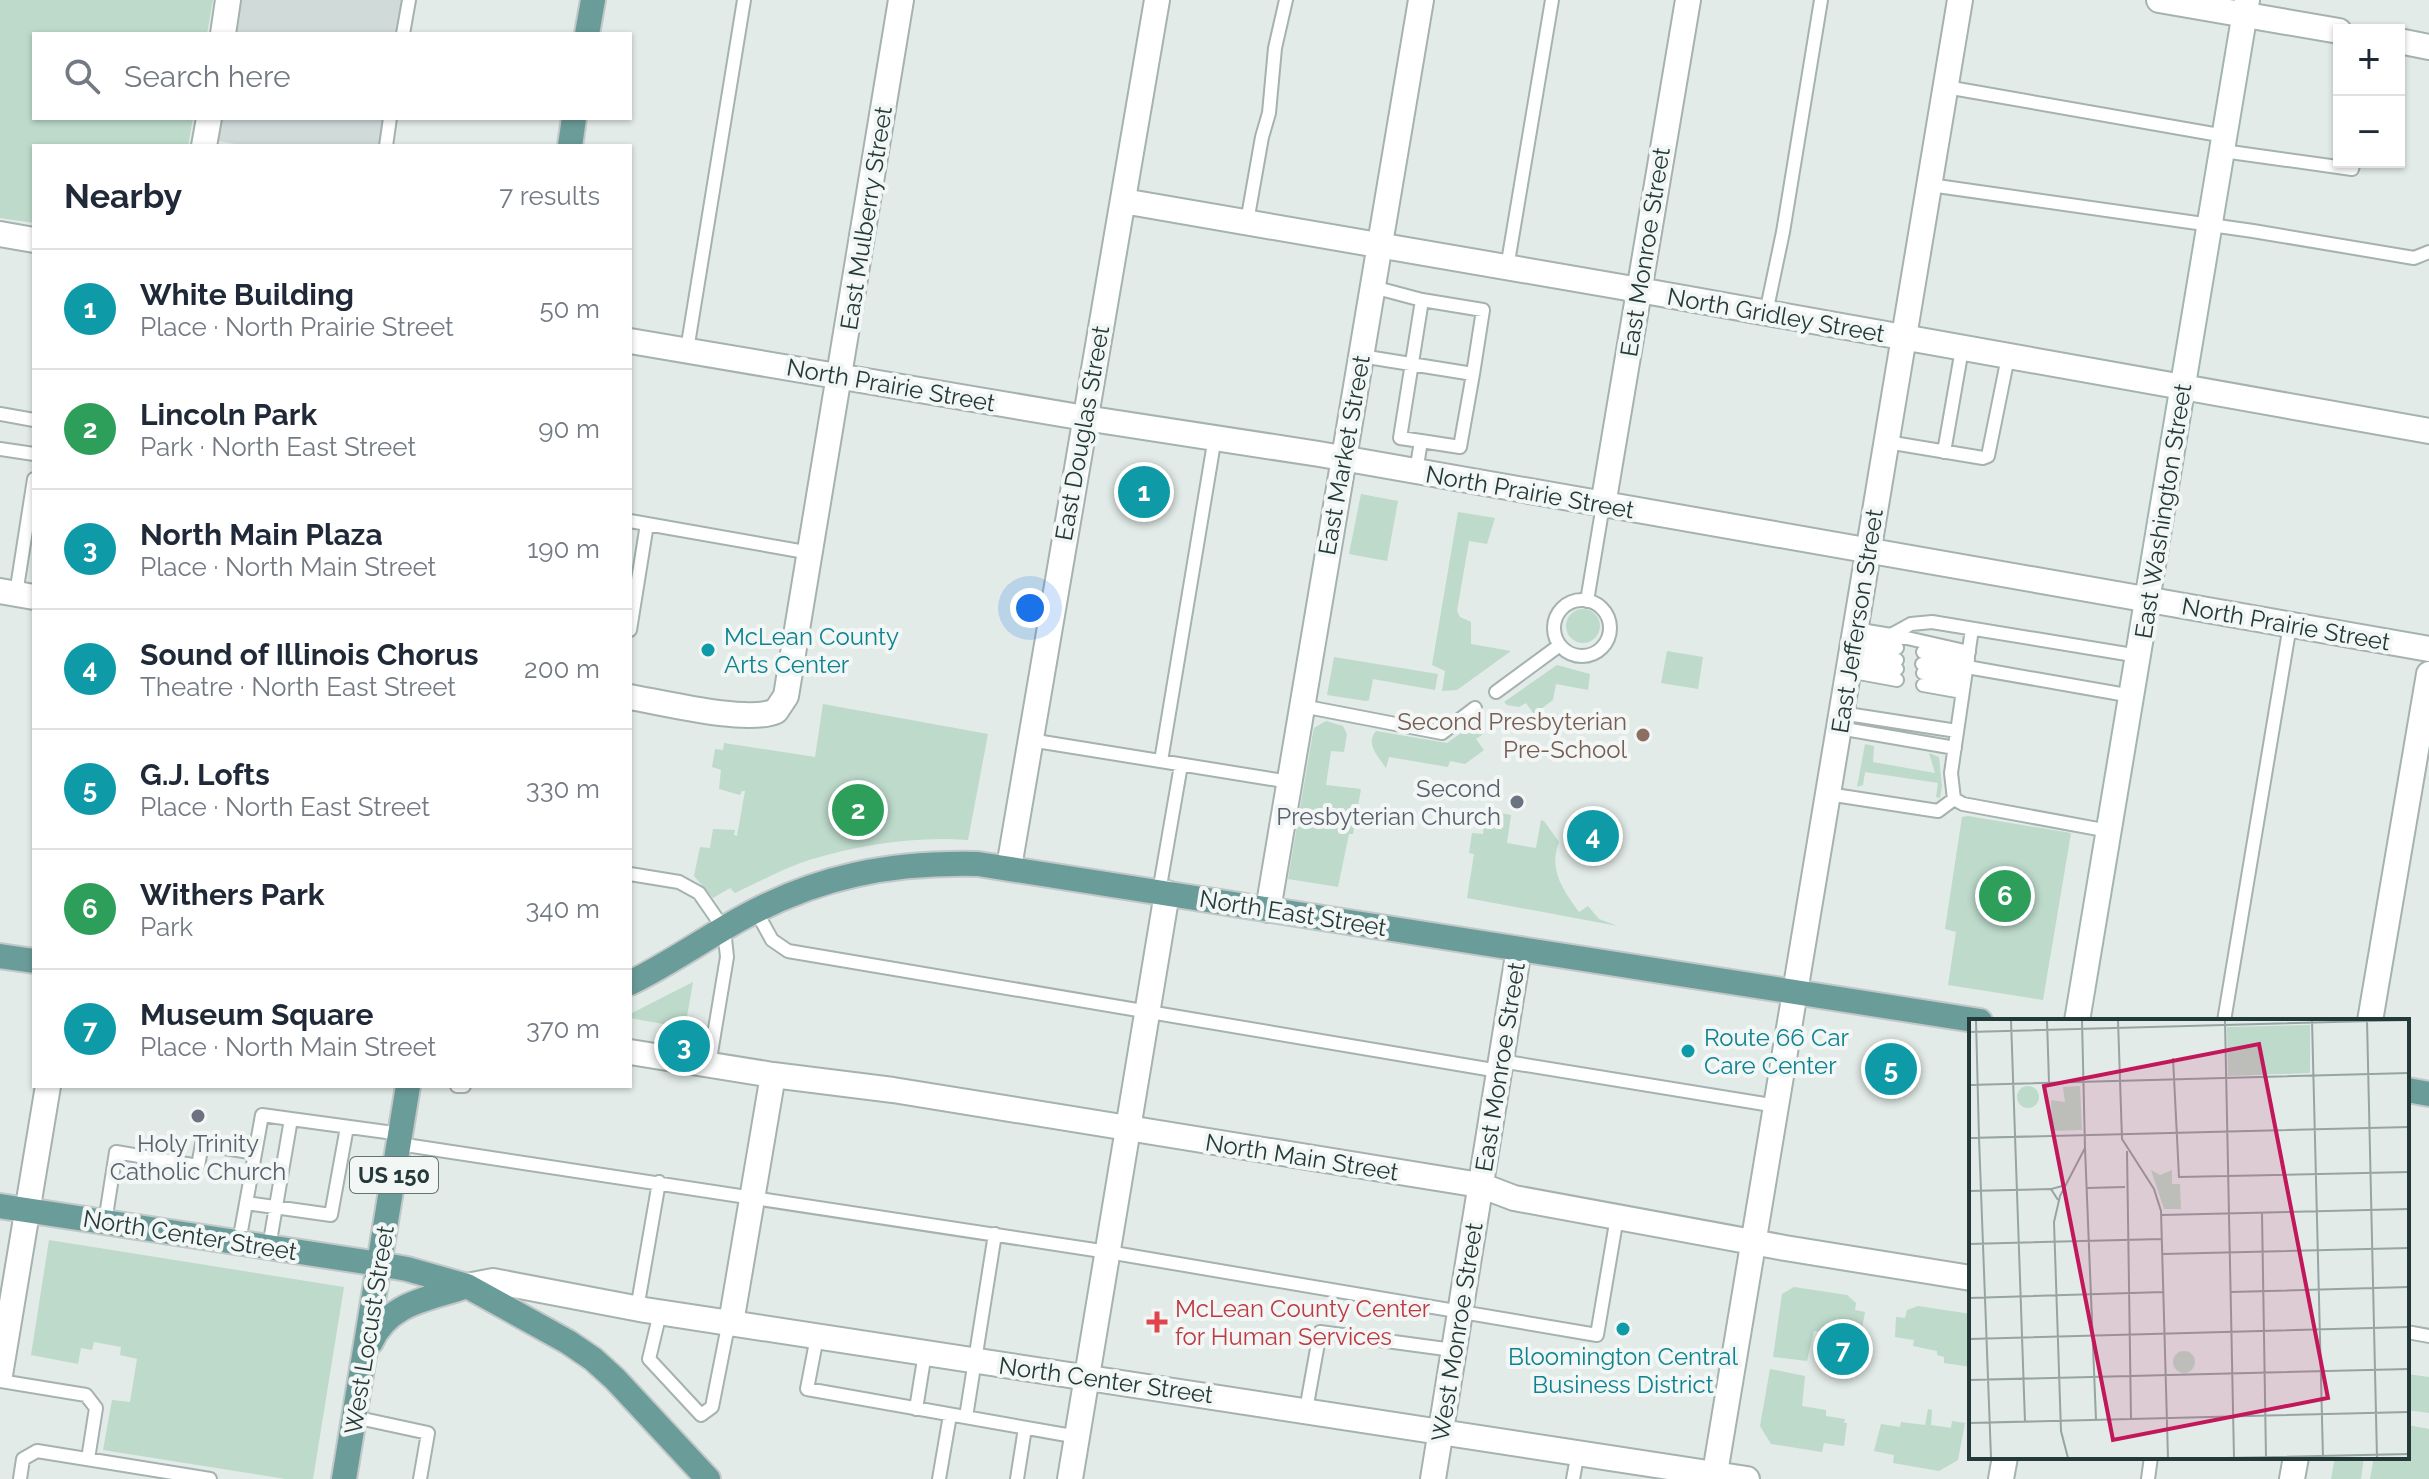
<!DOCTYPE html>
<meta charset="utf-8">
<style>
:root{--surface:#fff;--page:#f2f2f3;--text:#1f2937;--muted:#747a83;--line:#e0e1e3;--accent:#db2777}
body{margin:0;font-family:Raleway,sans-serif;background:var(--page);color:var(--text)}
.controls{position:absolute;right:24px;top:24px;display:grid;overflow:hidden;border-radius:0px;box-shadow:0 2px 6px #0004}
.controls button{width:72px;height:72px;display:grid;place-items:center;padding:0;border:0;border-bottom:2px solid var(--line);background:var(--surface);color:var(--text);font:40px sans-serif}
.you{position:absolute;left:1030px;top:608px;width:28px;height:28px;margin:-20px;border:6px solid #fff;border-radius:50%;background:#1a73e8;box-shadow:0 0 0 12px #1a73e833}
.badge{display:grid;place-items:center;width:52px;height:52px;border-radius:50%;background:var(--accent);color:#fff;font-size:26px;font-weight:700}
.pin{position:absolute;translate:-50% -50%;border:4px solid #fff;box-shadow:0 2px 8px #0006}
.list{margin:0;padding:0;list-style:none}
h2{display:flex;justify-content:space-between;align-items:center;height:104px;margin:0;padding:0 32px;font-size:34px}
h2 small{font-size:26px;font-weight:400;color:var(--muted)}
.list li{display:grid;grid-template-columns:52px 1fr auto;gap:24px;align-items:center;box-sizing:border-box;height:120px;padding:0 32px;border-top:2px solid var(--line)}
.list b{display:block;font-size:30px;white-space:nowrap}
.list p{margin:0;font-size:26px;white-space:nowrap;color:var(--muted)}
.list em{font-size:26px;font-style:normal;color:var(--muted)}
.icon{flex:none;width:44px;height:44px;fill:none;stroke:currentColor;stroke-width:2;stroke-linecap:round;stroke-linejoin:round}
.map{position:relative;flex:none;width:2429px;height:1479px;overflow:hidden}
.search{position:absolute;background:var(--surface);box-shadow:0 2px 6px #0004;left:32px;top:32px;width:600px;height:88px;display:flex;align-items:center;gap:20px;box-sizing:border-box;padding:0 28px;border-radius:0px;color:var(--muted);font-size:30px}
.panel{position:absolute;background:var(--surface);box-shadow:0 2px 6px #0004;left:32px;top:144px;width:600px;height:944px;border-radius:0px}
.map>svg:first-child{display:block}
.built{fill:#d0dad8}
.green{fill:#bddacb}
.lines{fill:none;stroke-linecap:round;stroke-linejoin:round}
.service-casing{stroke:#a5b2b0;stroke-width:16}
.minor-casing{stroke:#a5b2b0;stroke-width:28}
.tertiary-casing{stroke:#a5b2b0;stroke-width:28}
.secondary-casing{stroke:#a2b5b2;stroke-width:28}
.primary-casing{stroke:#c2c8c7;stroke-width:28}
.service{stroke:#fff;stroke-width:12}
.minor{stroke:#fff;stroke-width:24}
.tertiary{stroke:#fff;stroke-width:24}
.secondary{stroke:#fff;stroke-width:24}
.primary{stroke:#6a9c99;stroke-width:24}
.culture-dot{fill:#0f9aa8;stroke:#f2f7f6;stroke-width:3}
.education-dot{fill:#8d6e63;stroke:#f2f7f6;stroke-width:3}
.worship-dot{fill:#6b7280;stroke:#f2f7f6;stroke-width:3}
.health-dot{fill:#e0444e;stroke:#f2f7f6;stroke-width:3}
.labels{text-anchor:middle;dominant-baseline:central;stroke-width:8;stroke-linejoin:round;paint-order:stroke}
.shield{fill:#f2f7f6;stroke:#627371;stroke-width:2}
.shield-label{font-size:22px;font-weight:bold;fill:#243a38}
.street-label{font-size:24px;fill:#243a38;stroke:#f2f7f6}
.culture-label{font-size:24px;fill:#0d838f;stroke:#f2f7f6;text-anchor:start}
.education-label{font-size:24px;fill:#785e54;stroke:#f2f7f6;text-anchor:end}
.worship-label{font-size:24px;fill:#5b616d;stroke:#f2f7f6;text-anchor:end}
.health-label{font-size:24px;fill:#be3a42;stroke:#f2f7f6;text-anchor:start}
.inset-road{fill:none;stroke:#96a4a2;stroke-width:2}
.view{fill:#c2185b;fill-opacity:0.15;stroke:#c2185b;stroke-width:4}
.inset-edge{fill:none;stroke:#243a38;stroke-width:4}
</style>
<div class="map">
<svg width="2429" height="1479" viewBox="0 0 2429 1479">
<rect width="100%" height="100%" fill="#e2ebe8"/>
<path class="built" d="M236 0H403L398 34H231Z
M216 118H383L379 146H246L213 140Z"/>
<path class="green" d="M0 0H213L207 34H34V118H193L188 146H34V223L0 218Z
M1361 494 1398 501 1387 561 1349 554Z
M1458 512 1495 518 1487 544 1469 541 1457 611 1460 617 1471 622V644L1511 651 1457 690 1442 691 1445 671 1432 665Z
M1566 626a17 17 0 1 1 34 0a17 17 0 1 1-34 0Z
M1667 651 1703 657 1698 689 1661 683Z
M1334 657 1438 674 1435 690 1373 679 1369 700 1366 701 1327 695Z
M1557 665 1590 674 1588 690 1556 684 1553 700 1534 714 1526 703 1519 707 1507 705 1504 702Z
M823 704 988 734 968 840C914 836 860 845 809 860 784 868 759 882 735 893L730 888 713 898 694 876 700 847 710 848 713 829 735 830 734 835 737 836 745 791H742L740 795 719 789 721 770 712 767 715 749 723 750 724 743 815 757Z
M1482 718 1483 734 1476 739 1484 750 1465 764 1450 761 1448 767 1389 757 1386 768C1378 756 1365 744 1376 731L1447 743Z
M1326 721 1343 726 1347 734 1344 752 1331 751 1326 785 1361 789 1353 834H1349L1338 887 1288 879 1312 738 1314 728Z
M1865 744 1874 746 1873 762 1935 773 1929 753 1939 757 1942 786 1940 798 1936 797 1938 783 1865 772 1863 785 1857 787Z
M1486 810 1511 815 1507 843 1536 848 1541 820 1544 821 1559 842C1548 870 1563 890 1579 912L1588 906 1599 919 1618 926 1467 898 1474 854 1469 853 1472 833 1483 834Z
M1968 816 2071 833 2043 1000 1948 985 1956 932 1945 929 1962 817Z
M693 982 685 1028 630 1018V1014Z
M49 1240 344 1287 313 1479H286L103 1450 112 1400 130 1402 137 1359 120 1355 121 1347 94 1342 92 1350 81 1348 78 1364 31 1355Z
M1794 1287 1847 1295 1856 1303 1855 1310 1865 1312 1862 1328 1859 1327 1858 1332 1840 1329 1838 1334 1814 1331 1807 1361 1773 1357 1782 1294Z
M1918 1306 1971 1314V1367L1944 1363V1357L1937 1355V1351L1913 1346 1914 1340 1895 1337 1896 1317 1905 1318 1907 1310Z
M1770 1369 1805 1376 1802 1406 1826 1410V1416L1845 1419 1844 1423H1847L1844 1446 1824 1443 1822 1452 1771 1444 1760 1426Z
M2407 1374 2429 1377V1413L2407 1410Z
M1928 1409 1932 1410 1931 1425 1951 1428 1952 1421 1965 1423 1958 1460 1939 1471 1893 1463 1894 1455 1874 1451 1881 1424 1900 1427 1901 1422 1925 1425Z
M2407 1425 2429 1429V1479H2370L2374 1457H2407Z
M2335 1457H2364L2361 1479H2331Z"/>
<g class="lines">
<defs>
<path id="service" d="M403 34 409 0
M1946 87 2225 136
M386 146 390 118
M2223 151 2352 169 2354 162
M1930 185 2253 231 2414 258 2429 252
M1247 222 1262 137 1269 113 1275 48 1286 0
M1507 268 1552 0
M1766 313 1783 232 1821 0
M687 350 744 0
M1361 356 1473 374 1483 310 1422 300 1373 287
M0 414 34 420
M1421 441 1400 438 1422 300
M1887 442 1983 458 1988 456 2008 357
M0 449 34 454
M1944 452 1962 349
M1416 472 1421 441 1460 447 1473 374
M630 521 811 553
M16 594 34 479
M1554 628a28 28 0 1 1 56 0a28 28 0 1 1-56 0Z
M1587 601 1603 505
M1855 629 1891 635 1911 624 1932 622 2139 656
M630 630 647 524
M1889 638H1907L1969 652
M1853 639 1897 648
M1851 651 1897 660
M1923 652 1968 660
M1850 660 1897 669
M1922 664 1965 670
M1967 667 2132 696
M1848 671 1897 680
M1923 673 1964 682
M1923 685 1962 692
M1496 692 1560 645
M1302 706 1442 733 1475 708
M1841 713 1957 731
M1839 728 1955 748
M1030 740 1290 782
M1161 761 1215 437
M1828 794 1938 811 1954 799
M1954 799 1951 773 1972 629
M1954 799 1963 804 2109 831
M630 874 679 882 699 893 724 929 727 957 709 1065
M1159 892 1181 765
M756 911 772 940 788 951 1499 1071
M2224 1021 2290 625
M1501 1061 1777 1106
M457 1086H464
M399 1144 1108 1252 1597 1335 1617 1217
M246 1203 331 1215 347 1127
M105 1222 116 1152 198 1166 202 1144 255 1153
M239 1242 262 1115 291 1119
M269 1247 291 1119 401 1134
M637 1309 659 1182
M660 1313 649 1359 701 1415 712 1407 726 1336 731 1323
M2407 1332 2429 1336
M817 1337 807 1389 1078 1437
M0 1381 86 1395 96 1408 88 1459
M916 1409 925 1353
M1306 1410 1320 1332 1453 1350
M354 1417 428 1433 420 1479
M966 1417 995 1234
M20 1479 23 1459 37 1451 210 1479
M939 1479 950 1415
M1017 1479 1025 1428
M1573 1479 1578 1452
M2148 1479 2151 1457"/>
<path id="minor" d="M2159 0 2339 31
M223 34 228 0
M2399 41 2429 47
M204 146 209 118
M1123 201 1639 290 2429 431
M0 234 34 240
M630 341 1085 418 1319 454 2429 649
M1603 505 1688 0
M0 591 34 597
M630 697C664 703 748 724 776 711L786 696 901 0
M1009 867 1157 0
M1268 910 1421 0
M630 1052 773 1075 893 1090 1480 1185 1514 1198 1785 1248 1971 1278
M467 1286 493 1281 645 1310 1747 1479
M731 1323 773 1075
M0 1375 48 1086
M1433 1479 1519 949
M1714 1479 1960 0"/>
<path id="tertiary" d="M2370 1021 2429 674
M1070 1479 1167 893
M2292 1479 2296 1457"/>
<path id="secondary" d="M2077 1021 2247 0
M2001 1479 2005 1457"/>
<path id="primary" d="M587 34 593 0
M570 146 574 118
M0 956 34 961
M630 983C669 964 704 939 742 918 818 876 891 862 978 864L1980 1021
M2407 1090 2429 1094
M0 1206 379 1264 407 1269 467 1286 568 1342 593 1359 615 1379 708 1479
M371 1342C389 1302 430 1299 467 1286
M344 1479 408 1086"/>
</defs>
<use href="#service" class="service-casing"/>
<use href="#minor" class="minor-casing"/>
<use href="#tertiary" class="tertiary-casing"/>
<use href="#secondary" class="secondary-casing"/>
<use href="#primary" class="primary-casing"/>
<use href="#service" class="service"/>
<use href="#minor" class="minor"/>
<use href="#tertiary" class="tertiary"/>
<use href="#secondary" class="secondary"/>
<use href="#primary" class="primary"/>
</g>
<g class="culture-dot">
<circle cx="708" cy="650" r="8"/>
<circle cx="1688" cy="1051" r="8"/>
<circle cx="1623" cy="1329" r="8"/>
</g>
<circle class="education-dot" cx="1643" cy="735" r="8"/>
<g class="worship-dot">
<circle cx="1517" cy="802" r="8"/>
<circle cx="198" cy="1116" r="8"/>
</g>
<path class="health-dot" d="M1153 1310h8v8h8v8h-8v8h-8v-8h-8v-8h8z"/>
<g class="labels">
<rect class="shield" x="350" y="1157" width="88" height="36" rx="6"/>
<g class="shield-label">
<text x="394" y="1175">US 150</text>
</g>
<g class="street-label">
<text transform="translate(866 218) rotate(-81)">East Mulberry Street</text>
<text transform="translate(1645 252) rotate(-81)">East Monroe Street</text>
<text transform="translate(1776 315) rotate(10)">North Gridley Street</text>
<text transform="translate(891 385) rotate(10)">North Prairie Street</text>
<text transform="translate(1082 433) rotate(-80)">East Douglas Street</text>
<text transform="translate(1344 455) rotate(-80)">East Market Street</text>
<text transform="translate(1530 492) rotate(10)">North Prairie Street</text>
<text transform="translate(2163 511) rotate(-81)">East Washington Street</text>
<text transform="translate(1857 621) rotate(-81)">East Jefferson Street</text>
<text transform="translate(2286 624) rotate(10)">North Prairie Street</text>
<text transform="translate(1293 913) rotate(9)">North East Street</text>
<text transform="translate(1500 1067) rotate(-81)">East Monroe Street</text>
<text transform="translate(1302 1157) rotate(9)">North Main Street</text>
<text transform="translate(190 1235) rotate(9)">North Center Street</text>
<text transform="translate(369 1330) rotate(-81)">West Locust Street</text>
<text transform="translate(1457 1332) rotate(-81)">West Monroe Street</text>
<text transform="translate(1106 1380) rotate(8)">North Center Street</text>
</g>
<g class="culture-label">
<text x="724" y="636">McLean County<tspan x="724" dy="28">Arts Center</tspan></text>
<text x="1704" y="1037">Route 66 Car<tspan x="1704" dy="28">Care Center</tspan></text>
<text x="1623" y="1356" text-anchor="middle">Bloomington Central<tspan x="1623" dy="28">Business District</tspan></text>
</g>
<g class="education-label">
<text x="1627" y="721">Second Presbyterian<tspan x="1627" dy="28">Pre-School</tspan></text>
</g>
<g class="worship-label">
<text x="1501" y="788">Second<tspan x="1501" dy="28">Presbyterian Church</tspan></text>
<text x="198" y="1143" text-anchor="middle">Holy Trinity<tspan x="198" dy="28">Catholic Church</tspan></text>
</g>
<g class="health-label">
<text x="1175" y="1308">McLean County Center<tspan x="1175" dy="28">for Human Services</tspan></text>
</g>
</g>
<g transform="translate(1969 1019)">
<rect width="440" height="440" fill="#e2ebe8"/>
<path d="M341 6V54L259 57 258 8ZM111 67 113 111 83 112 82 81 96 83 94 68ZM48 78a11 11 0 1 1 22 0a11 11 0 1 1-22 0ZM182 151 191 156 203 151V165H211L212 190H195ZM204 343a11 11 0 1 1 22 0a11 11 0 1 1-22 0Z" fill="#bddacb"/>
<path class="inset-road" d="M7 1 10 119M42 1 56 403M78 1 80 64M149 1 153 120 185 170 192 192 199 439M256 1 265 439M343 1 354 439M398 1 408 439M0 13 440 1M204 39 210 158 440 153M0 66 440 54M0 119 440 108M10 119 22 439M116 129 127 401M158 132 162 400M118 169 156 168M0 172 82 170M89 181 82 170 97 166M293 194 297 439M193 196 440 190M0 225 193 220M194 235 440 229M262 273 440 268M0 279 195 273M0 320 440 308M0 361 440 350M0 404 440 393M99 439 92 412 85 203 91 177 116 129 113 1M257 439 440 435"/>
<path class="view" d="M290 25 359 379 144 421 75 67Z"/>
<rect width="440" height="440" class="inset-edge"/>
</g>
</svg>
<div class="controls">
<button>+</button>
<button>−</button>
</div>
<div class="you"></div>
<div class="pin badge" style="left:1144px;top:492px;background:#0f9aa8">1</div>
<div class="pin badge" style="left:858px;top:810px;background:#2e9e5b">2</div>
<div class="pin badge" style="left:684px;top:1046px;background:#0f9aa8">3</div>
<div class="pin badge" style="left:1593px;top:836px;background:#0f9aa8">4</div>
<div class="pin badge" style="left:1891px;top:1069px;background:#0f9aa8">5</div>
<div class="pin badge" style="left:2005px;top:896px;background:#2e9e5b">6</div>
<div class="pin badge" style="left:1843px;top:1349px;background:#0f9aa8">7</div>
<div class="search"><svg class="icon" aria-label="search" viewBox="0 0 24 24"><circle cx="10" cy="10" r="6"/><path d="M15 15l6 6"/></svg>Search here</div>
<section class="panel">
<h2>Nearby<small>7 results</small></h2>
<ul class="list">
<li><span class="badge" style="background:#0f9aa8">1</span><div><b>White Building</b><p>Place · North Prairie Street</p></div><em>50 m</em></li>
<li><span class="badge" style="background:#2e9e5b">2</span><div><b>Lincoln Park</b><p>Park · North East Street</p></div><em>90 m</em></li>
<li><span class="badge" style="background:#0f9aa8">3</span><div><b>North Main Plaza</b><p>Place · North Main Street</p></div><em>190 m</em></li>
<li><span class="badge" style="background:#0f9aa8">4</span><div><b>Sound of Illinois Chorus</b><p>Theatre · North East Street</p></div><em>200 m</em></li>
<li><span class="badge" style="background:#0f9aa8">5</span><div><b>G.J. Lofts</b><p>Place · North East Street</p></div><em>330 m</em></li>
<li><span class="badge" style="background:#2e9e5b">6</span><div><b>Withers Park</b><p>Park</p></div><em>340 m</em></li>
<li><span class="badge" style="background:#0f9aa8">7</span><div><b>Museum Square</b><p>Place · North Main Street</p></div><em>370 m</em></li>
</ul>
</section>
</div>
